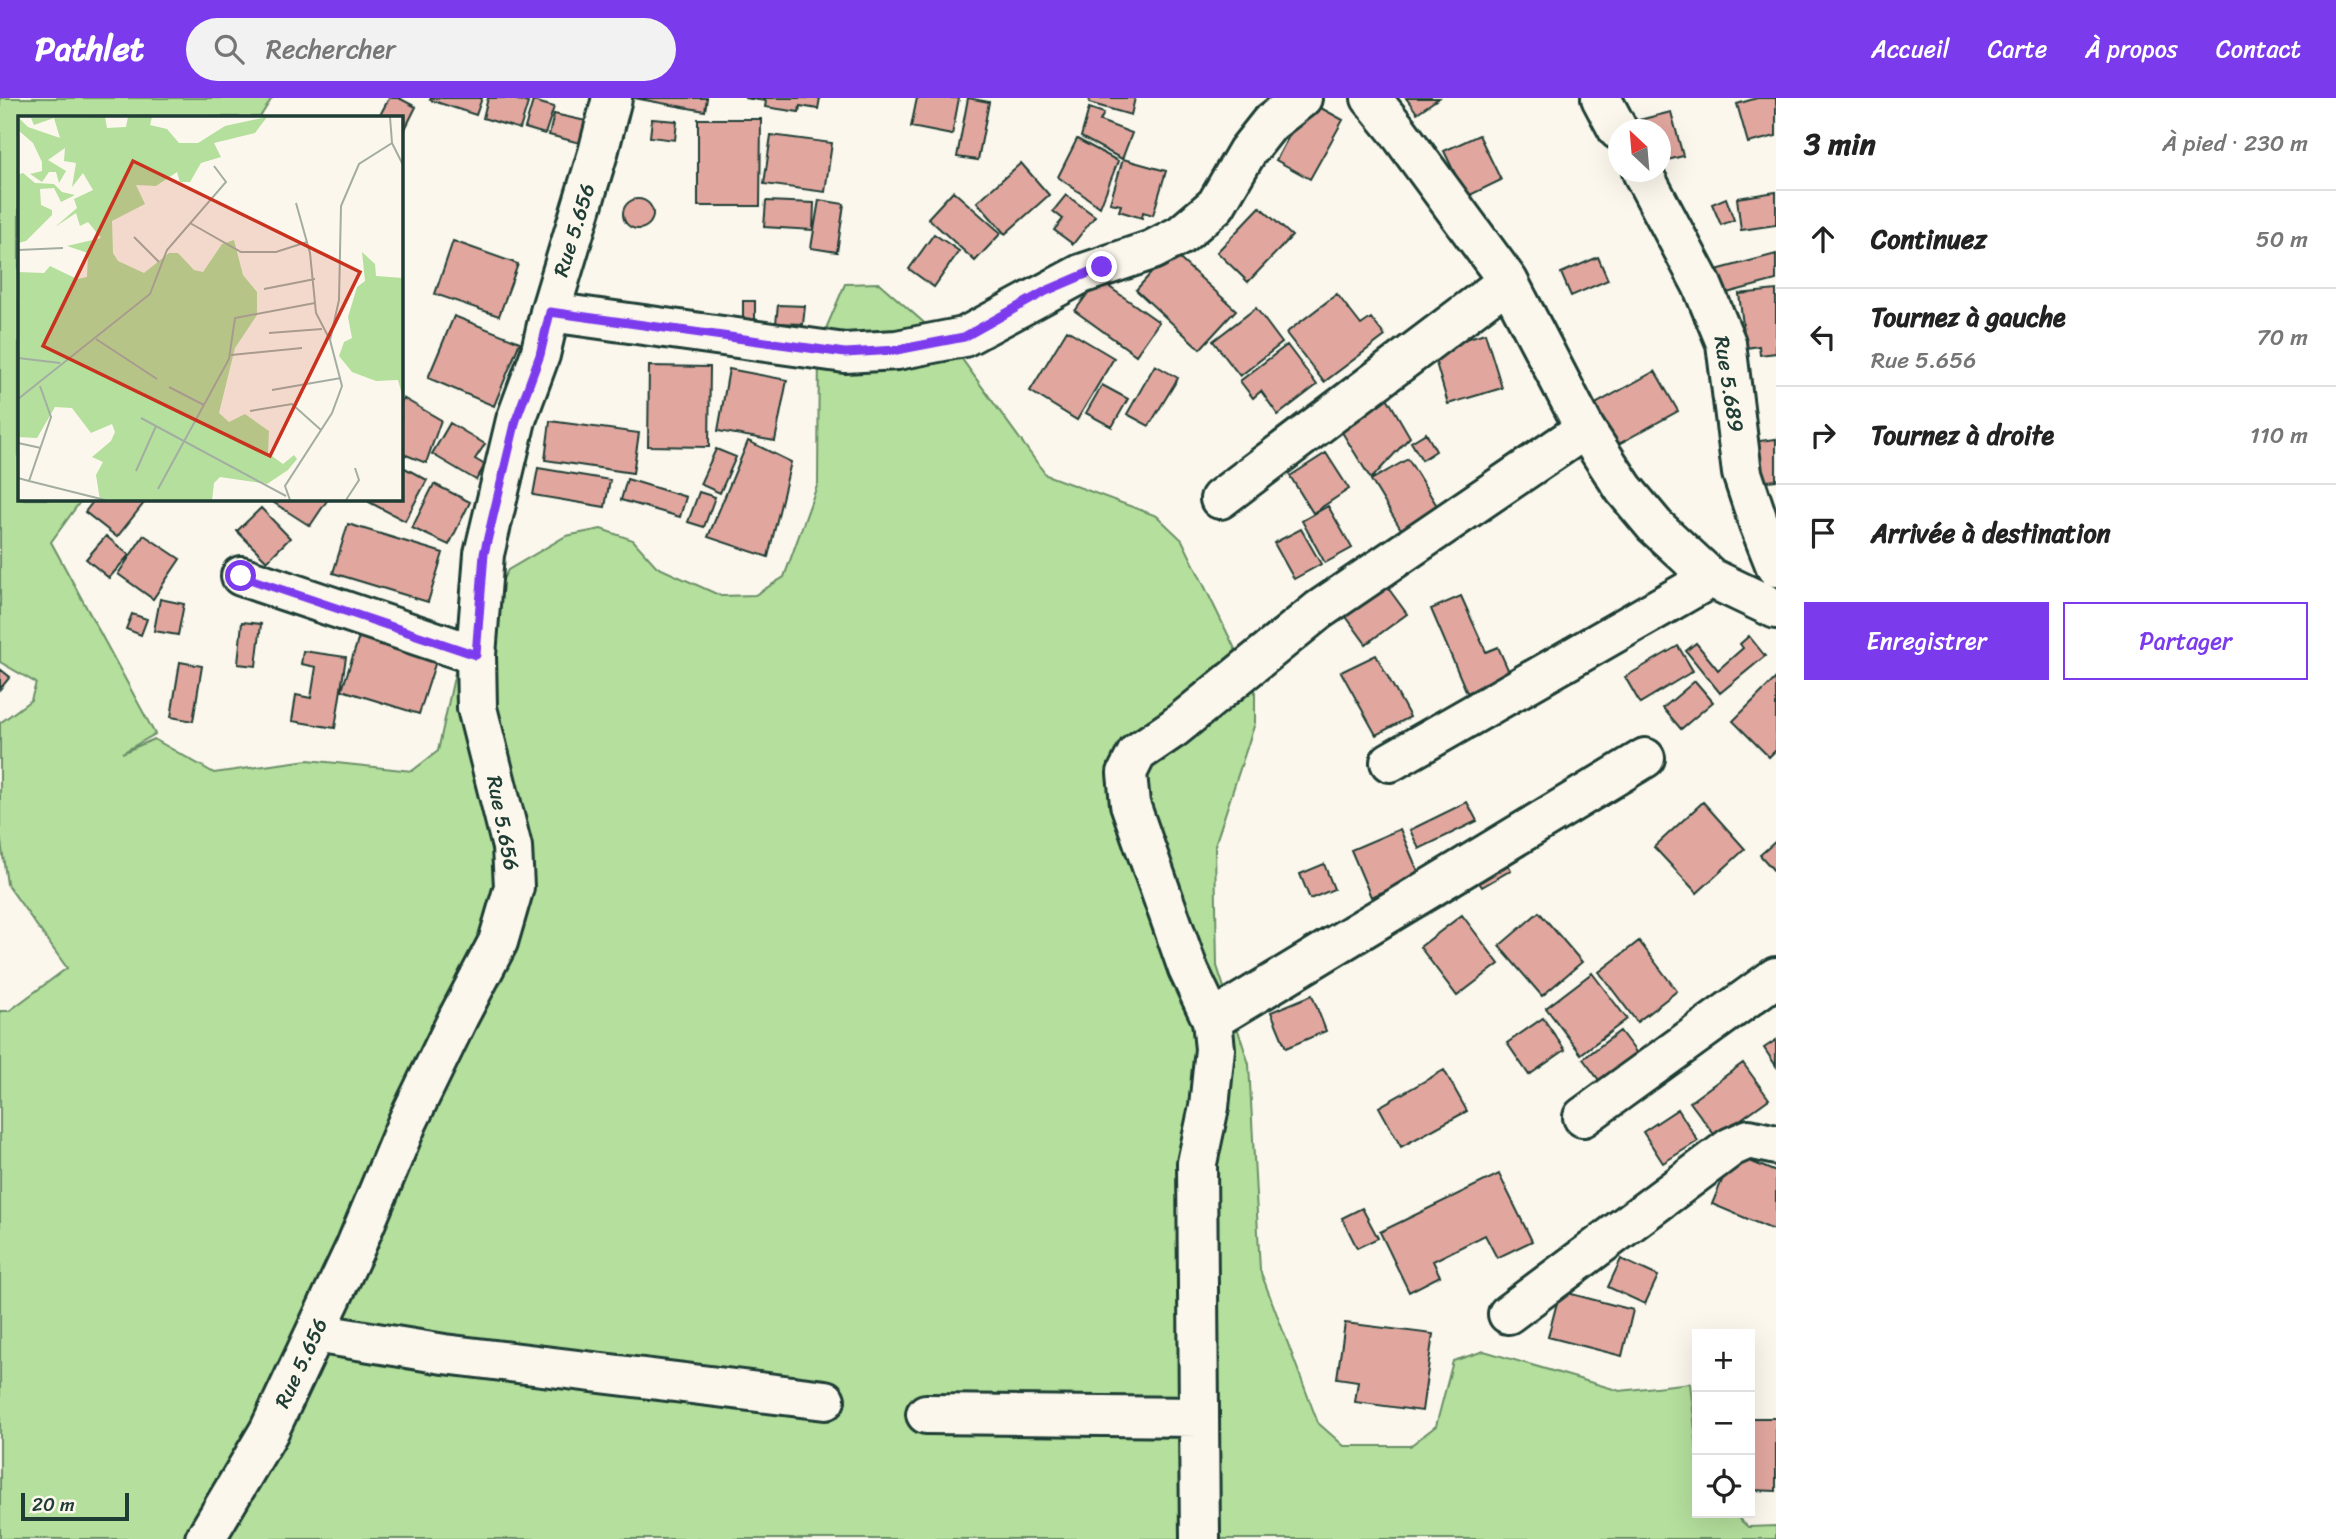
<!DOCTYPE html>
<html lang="fr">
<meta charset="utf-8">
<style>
:root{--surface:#fff;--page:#f2f2f2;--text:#222;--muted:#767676;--line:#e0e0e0;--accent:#7c3aed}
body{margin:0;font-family:Sriracha,sans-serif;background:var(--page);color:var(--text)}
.controls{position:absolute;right:21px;bottom:21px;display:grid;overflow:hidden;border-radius:0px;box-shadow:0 7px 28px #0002}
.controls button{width:63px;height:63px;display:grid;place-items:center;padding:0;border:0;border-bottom:2px solid var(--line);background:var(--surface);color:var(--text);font:35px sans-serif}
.compass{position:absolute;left:1608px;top:21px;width:63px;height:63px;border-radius:50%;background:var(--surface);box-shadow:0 7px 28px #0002;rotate:334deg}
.scale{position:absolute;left:21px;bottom:18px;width:108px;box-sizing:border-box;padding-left:7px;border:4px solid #1f3d34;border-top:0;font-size:19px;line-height:24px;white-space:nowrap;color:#1f3d34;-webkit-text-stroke:5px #fbf7ec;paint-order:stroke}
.stop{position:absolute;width:21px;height:21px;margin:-16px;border:5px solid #7c3aed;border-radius:50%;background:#fff}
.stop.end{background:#7c3aed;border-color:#fff;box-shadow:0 2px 7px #0008}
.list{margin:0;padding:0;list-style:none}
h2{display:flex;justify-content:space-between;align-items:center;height:91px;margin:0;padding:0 28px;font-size:30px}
h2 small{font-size:23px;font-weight:400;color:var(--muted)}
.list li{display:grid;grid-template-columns:46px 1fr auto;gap:21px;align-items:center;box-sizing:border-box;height:98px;padding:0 28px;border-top:2px solid var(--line)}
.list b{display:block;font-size:26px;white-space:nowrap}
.list p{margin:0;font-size:23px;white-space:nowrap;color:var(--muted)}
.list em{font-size:23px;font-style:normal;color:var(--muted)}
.actions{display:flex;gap:14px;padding:21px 28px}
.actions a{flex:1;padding:16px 0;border:2px solid var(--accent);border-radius:0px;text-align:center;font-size:24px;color:var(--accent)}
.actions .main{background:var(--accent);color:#fff}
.icon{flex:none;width:38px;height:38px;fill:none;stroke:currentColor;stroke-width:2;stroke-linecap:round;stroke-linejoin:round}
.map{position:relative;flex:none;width:1776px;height:1441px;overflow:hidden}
header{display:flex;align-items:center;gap:42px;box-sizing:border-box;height:98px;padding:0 35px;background:var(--accent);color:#fff}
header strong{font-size:33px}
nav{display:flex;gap:38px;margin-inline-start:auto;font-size:24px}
.search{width:490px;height:63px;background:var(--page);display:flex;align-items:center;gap:18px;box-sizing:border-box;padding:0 24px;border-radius:38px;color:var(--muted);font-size:26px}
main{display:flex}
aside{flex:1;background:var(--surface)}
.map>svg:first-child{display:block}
.green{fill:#b4df9c;stroke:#6a8e68;stroke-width:2}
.building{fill:#e1a79f;stroke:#1f3d34;stroke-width:2}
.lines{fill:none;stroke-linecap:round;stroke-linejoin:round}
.minor-casing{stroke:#1f3d34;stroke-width:44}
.minor{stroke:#fbf7ec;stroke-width:38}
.route{stroke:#7c3aed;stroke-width:9}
.labels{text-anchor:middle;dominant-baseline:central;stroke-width:6;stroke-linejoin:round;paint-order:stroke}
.street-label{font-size:21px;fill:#1f3d34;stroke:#fbf7ec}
.inset-road{fill:none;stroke:#a3ada2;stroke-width:2}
.view{fill:#c8321e;fill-opacity:0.15;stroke:#c8321e;stroke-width:3.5}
.inset-edge{fill:none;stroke:#1f3d34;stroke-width:3.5}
</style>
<header>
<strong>Pathlet</strong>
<div class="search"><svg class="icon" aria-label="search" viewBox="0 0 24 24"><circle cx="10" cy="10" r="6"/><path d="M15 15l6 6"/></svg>Rechercher</div>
<nav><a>Accueil</a><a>Carte</a><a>À propos</a><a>Contact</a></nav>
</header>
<main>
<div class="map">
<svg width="1776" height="1441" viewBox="0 0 1776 1441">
<rect width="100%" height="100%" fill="#fbf7ec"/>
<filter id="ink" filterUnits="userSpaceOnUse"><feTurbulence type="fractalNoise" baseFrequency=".0143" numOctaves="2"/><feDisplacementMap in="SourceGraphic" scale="14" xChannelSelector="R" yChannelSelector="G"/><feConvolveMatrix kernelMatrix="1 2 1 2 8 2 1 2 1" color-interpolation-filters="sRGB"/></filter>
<g filter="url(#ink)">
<path class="green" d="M0 0H272L260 19H19V401H82L51 444 155 636 122 655 154 641 214 675 308 662 412 673 438 653 459 556 508 472 566 438 601 431 633 442 657 469 721 498 755 497 784 479 818 385 819 247 845 186 879 185 956 253 1046 377 1157 418 1182 442 1255 592V625L1215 747 1217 868 1249 966 1260 1172 1318 1325 1344 1348H1410L1436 1328 1453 1263 1484 1253 1620 1293 1690 1285 1697 1352V1415H1733L1748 1429 1776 1428V1441H0V913H9L67 870 7 786 0 737V625L31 602 36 585 0 564Z"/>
<path class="building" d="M389 0H399L416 9 401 39V19H379Z
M431 0H482L476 17 430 2Z
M488 0H511L528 5 520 31 483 20Z
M634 0H707L705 13Z
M744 0H820L818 11 800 8 799 14 765 9 766 3Z
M917 0H959L952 37 911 29Z
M968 0 989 4 978 62 957 59Z
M1090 0H1135L1131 17 1089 5Z
M1406 0H1439L1417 15Z
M1757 0H1776V38L1748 45 1737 6Z
M533 3 554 9 545 36 525 30Z
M1308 3 1343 22 1310 81 1276 62Z
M1089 10 1104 15 1100 23 1132 35 1122 61 1081 39Z
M1671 14 1683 58 1660 64V32H1641L1639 22Z
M554 16 586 23 580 45 549 37Z
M652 21 677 23 675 42 650 39Z
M698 21H761L760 108H698Z
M771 37 832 45 825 94 764 86Z
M1479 37 1501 82 1466 99 1444 53Z
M1077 41 1118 63 1100 109 1058 79Z
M1123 61 1166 73 1153 117 1143 114 1142 120 1119 113 1121 107 1110 105Z
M1021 65 1049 97 1005 136 977 104Z
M953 93 1001 135 975 163 928 120Z
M1776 94V127L1741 132 1737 100Z
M1066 97 1095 118 1073 146 1054 132 1063 121 1053 113Z
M1726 100 1734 122 1721 127 1712 106Z
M623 116a15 15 0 1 1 30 0a15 15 0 1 1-30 0Z
M819 102 844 106 837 154 811 150Z
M766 103 814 105 813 132 764 129Z
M1260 109 1292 138 1248 184 1217 154Z
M934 136 959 153 934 189 909 171Z
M453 143 518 166 499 218 435 196Z
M1171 153 1236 212 1200 251 1136 192Z
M1776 156V182L1723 196 1716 172Z
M1598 159 1608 182 1571 198 1561 175Z
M1098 181 1159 224 1136 257 1075 213Z
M1776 192V255L1760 257 1759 248 1746 250 1739 196Z
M1337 196 1361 227 1371 220 1385 238 1324 284 1286 235Z
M743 203H755V225H743Z
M778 207 805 208 803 226 776 225Z
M1256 210 1282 245 1240 278 1213 243Z
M454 218 520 244 494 308 428 280Z
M1067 232 1114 260 1077 322 1030 293Z
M1485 235 1502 290 1448 306 1432 251Z
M1287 247 1317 287 1278 317 1261 293 1253 300 1240 283Z
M1155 267 1178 280 1149 328 1127 316Z
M649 268 710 269 709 349 648 348Z
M729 271 787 282 775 343 718 333Z
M1655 273 1678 313 1615 348 1592 308Z
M1102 287 1128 301 1112 329 1086 315Z
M1382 291 1410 339 1371 381 1340 331Z
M403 300 441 322 426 365 401 355V305Z
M550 323 639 335 633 375 545 362Z
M450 325 485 346 475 361 485 367 476 382 432 356Z
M1426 335 1436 353 1422 362 1411 344Z
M1776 341V382L1748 385 1743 345Z
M748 343 791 364 768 459 708 439Z
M716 351 736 359 720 395 700 386Z
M1326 355 1349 391 1313 415 1290 378Z
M1408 361 1439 411 1402 433 1371 382Z
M401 368 427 382 405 423 369 404 370 401H401Z
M538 370 610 382 605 409 533 397Z
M627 381 686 399 680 419 621 402Z
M434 386 470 404 449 447 412 430Z
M699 394 715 399 704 429 688 424Z
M95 401H138L144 405 117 439 85 414Z
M272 401H328L310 428 271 403Z
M1328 408 1352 450 1325 465 1302 423Z
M261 410 290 440 267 463 237 433Z
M348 426 443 455 428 504 333 475Z
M1301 431 1321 466 1294 481 1274 445Z
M144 437 180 461 153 501 118 476Z
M106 438 129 457 109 480 86 461Z
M1380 479 1407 516 1366 546 1339 509Z
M1461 498 1486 554 1498 549 1510 576 1467 595 1431 511Z
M160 501 184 506 178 537 154 533Z
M132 516 147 521 141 537 126 531Z
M242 524 261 526 256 568 238 566Z
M1749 538 1765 558 1720 595 1686 553 1696 545 1718 572 1743 550 1740 546Z
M359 539 436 563 419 616 342 592Z
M1678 548 1693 573 1640 605 1625 579Z
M303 553 346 559 335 630 292 623 296 597 311 600 316 569 301 566Z
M1376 557 1410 619 1376 637 1341 574Z
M180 564 202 568 193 623 171 619Z
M0 571 10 579 0 591Z
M1776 580V652L1769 659 1733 623Z
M1695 583 1713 604 1681 631 1663 610Z
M1467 704 1477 723 1419 751 1410 732Z
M1703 704 1745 751 1697 795 1654 749Z
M1400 731 1420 778 1371 799 1351 752Z
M1776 743V775L1760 757Z
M1504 759 1511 772 1482 789 1474 776Z
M1324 766 1334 791 1310 801 1300 776Z
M1539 814 1582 864 1542 898 1499 848Z
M1462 817 1499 866 1457 898 1420 849Z
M1639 843 1677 893 1637 924 1599 874Z
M1592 875 1627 921 1581 956 1546 910Z
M1312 897 1326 933 1286 950 1271 914Z
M1543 920 1565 952 1529 977 1507 945Z
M1620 933 1639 958 1602 986 1583 961Z
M1776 942V968L1764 950Z
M1743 965 1769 1001 1716 1039 1690 1004Z
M1444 972 1467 1013 1401 1049 1379 1009Z
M1678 1011 1698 1043 1663 1065 1643 1034Z
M1733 1056 1776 1074V1133L1712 1106Z
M1499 1076 1532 1143 1497 1160 1485 1137 1433 1163 1440 1178 1409 1194 1380 1134Z
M1362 1110 1378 1140 1357 1150 1342 1120Z
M1621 1161 1658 1178 1645 1206 1608 1189Z
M1560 1193 1633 1212 1622 1258 1548 1239Z
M1345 1225 1433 1236 1422 1313 1355 1304 1358 1283 1337 1280Z
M1750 1320H1776V1393L1750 1392Z"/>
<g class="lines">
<defs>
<path id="minor" d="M1371 0 1397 32 1508 183 1585 331 1624 391 1655 428 1711 480 1776 511
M1601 0 1618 32
M1642 74 1702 187 1726 245 1742 375 1759 426 1776 469
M550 214 845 255 897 252 964 239 1081 176 1152 152 1181 137 1216 107 1247 54 1270 25 1302 0
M1220 401 1508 183
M241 478 476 557
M1390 664 1711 480
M1212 922 1645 660
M1583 1019 1776 879
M1508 1216 1731 1049 1749 1041 1776 1047
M315 1235 444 1256 825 1302
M926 1316 1199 1319
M205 1441 269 1333 355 1150 408 1023 459 918 498 844 514 789 512 749 477 610 476 557 484 456 516 322 540 257 550 214 598 55 612 0
M1200 1441 1197 1065 1209 1009 1215 951 1212 922 1188 871 1130 706 1127 675 1137 655 1174 630 1319 512 1585 331"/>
</defs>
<use href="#minor" class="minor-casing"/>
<use href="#minor" class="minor"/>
</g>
</g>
<g class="lines" filter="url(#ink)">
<path class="route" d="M241 478 476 557 484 456 516 322 540 257 550 214 845 255 897 252 964 239 1046 193 1102 169"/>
</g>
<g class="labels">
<g class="street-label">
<text transform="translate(574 132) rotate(-73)">Rue 5.656</text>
<text transform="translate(1729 286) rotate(81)">Rue 5.689</text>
<text transform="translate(503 725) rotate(79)">Rue 5.656</text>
<text transform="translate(301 1265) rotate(-65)">Rue 5.656</text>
</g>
</g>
<g transform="translate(18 18)">
<rect width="385" height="385" fill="#fbf7ec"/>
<path d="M0 1 10 11 42 22 36 2 16 9 13 2 87 1 89 12 108 11 110 1H134L132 9 149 13 161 27H180L207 10 249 1 237 17 196 27 203 41 183 47 172 66H162L159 56 138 70 118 69 127 88 94 105 95 137 100 145 126 157 151 137H160L176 154 185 156 204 128 216 124 225 159 239 176V199L217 232 201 297 211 306 227 298 251 315 250 337 265 348 276 339 279 343 270 354 249 368 202 361 196 367 194 384H82L78 359 85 346 74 341 93 325 97 316 94 308 73 317 54 292 37 291 19 322 0 321V156L26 157 32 150 59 163 69 161 70 137 49 130 83 122 70 106 62 110 58 97 37 111 59 92 56 83 75 74 65 57 54 71 58 47 46 45 47 32 30 44 48 55 41 67 38 56H31L24 66 12 58 24 55V46L15 27 0 14ZM5 57 17 67 36 68 44 76 57 79 43 86 36 72 22 73 23 89 34 94V99L8 125 0 127V59ZM344 136 357 148 358 160 385 162V282L380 264 358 265 334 256 321 240 326 226 334 222 330 201 339 171 347 165Z" fill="#b4df9c"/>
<path class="inset-road" d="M374 27 385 49M278 87 292 137 298 197 312 224M172 107 223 136H258L289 126M116 121 141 146M0 134 45 132M246 173 297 163M251 217 304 213M78 223 139 263M213 239 284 232M0 242 42 247M151 271 186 289M254 274 323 262M0 283 132 178 149 134 208 66 196 50M232 295 274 288 303 314M123 302 268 380M0 327 23 332M118 355 138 310M0 362 11 365 33 301 22 270M11 365 87 384M140 373 211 243 217 202 297 187M272 384 267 370 314 297 324 270 312 224 321 184 323 90 341 48 374 27 372 1M328 384 341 364 337 352"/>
<path class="view" d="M115 45 342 156 252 340 25 230Z"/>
<rect width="385" height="385" class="inset-edge"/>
</g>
</svg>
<div class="controls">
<button>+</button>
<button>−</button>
<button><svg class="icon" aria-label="locate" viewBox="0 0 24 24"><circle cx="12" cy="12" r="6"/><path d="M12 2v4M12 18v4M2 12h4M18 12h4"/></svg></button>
</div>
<svg class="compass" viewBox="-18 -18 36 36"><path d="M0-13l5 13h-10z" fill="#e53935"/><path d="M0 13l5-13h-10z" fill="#767676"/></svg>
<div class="scale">20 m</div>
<div class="stop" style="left:241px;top:478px"></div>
<div class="stop end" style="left:1102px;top:169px"></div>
</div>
<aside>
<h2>3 min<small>À pied · 230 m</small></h2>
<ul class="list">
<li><svg class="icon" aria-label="ahead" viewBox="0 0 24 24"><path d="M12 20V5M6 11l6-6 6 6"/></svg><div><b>Continuez</b></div><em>50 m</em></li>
<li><svg class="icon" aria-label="left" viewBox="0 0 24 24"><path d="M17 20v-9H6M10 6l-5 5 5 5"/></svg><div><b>Tournez à gauche</b><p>Rue 5.656</p></div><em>70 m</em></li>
<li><svg class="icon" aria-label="right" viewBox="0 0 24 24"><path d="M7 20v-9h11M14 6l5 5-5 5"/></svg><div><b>Tournez à droite</b></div><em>110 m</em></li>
<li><svg class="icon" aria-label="arrive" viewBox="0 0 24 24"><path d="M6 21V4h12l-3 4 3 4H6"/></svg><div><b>Arrivée à destination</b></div></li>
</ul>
<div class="actions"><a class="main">Enregistrer</a><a>Partager</a></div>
</aside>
</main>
